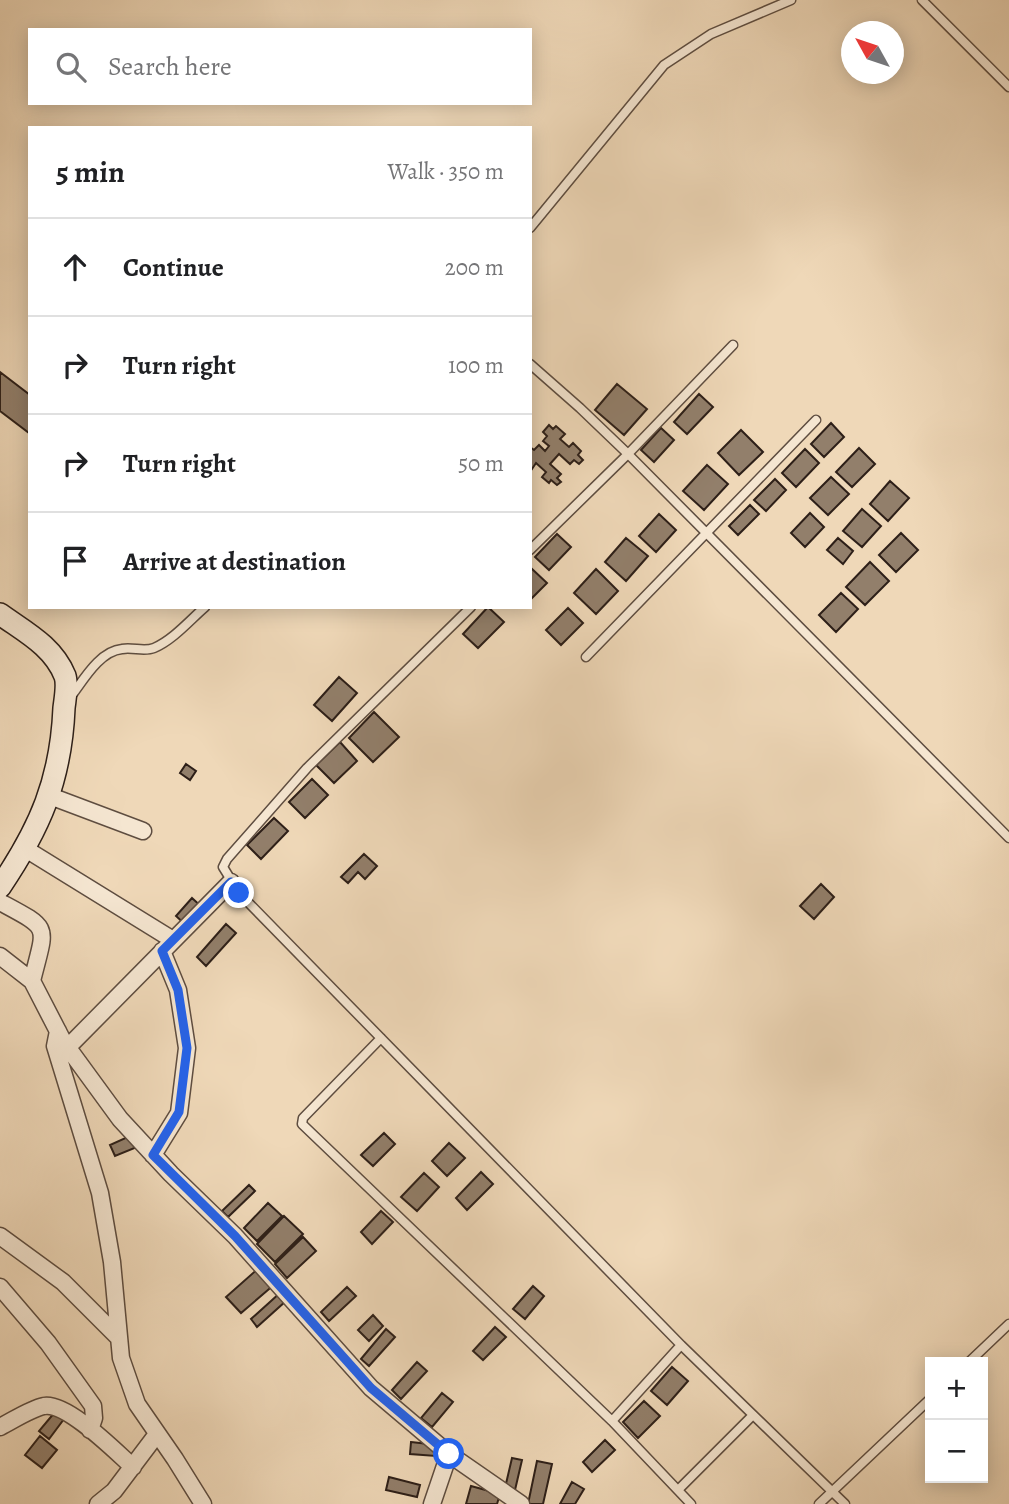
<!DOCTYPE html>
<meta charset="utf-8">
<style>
:root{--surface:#fff;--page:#f2f2f2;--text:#202124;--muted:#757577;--line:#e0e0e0}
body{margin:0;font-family:Alegreya,serif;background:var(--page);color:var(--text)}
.controls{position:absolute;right:21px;bottom:21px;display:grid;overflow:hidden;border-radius:0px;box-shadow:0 4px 18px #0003}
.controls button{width:63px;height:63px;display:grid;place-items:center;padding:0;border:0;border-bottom:2px solid var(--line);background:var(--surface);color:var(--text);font:35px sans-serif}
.compass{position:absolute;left:841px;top:21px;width:63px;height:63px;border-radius:50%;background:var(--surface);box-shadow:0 4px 18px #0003;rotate:310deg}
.stop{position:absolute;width:21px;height:21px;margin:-16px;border:5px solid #2563eb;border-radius:50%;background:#fff}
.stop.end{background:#2563eb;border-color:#fff;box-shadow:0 2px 7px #0008}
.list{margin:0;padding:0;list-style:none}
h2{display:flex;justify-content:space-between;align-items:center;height:91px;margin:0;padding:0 28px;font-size:30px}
h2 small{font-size:23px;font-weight:400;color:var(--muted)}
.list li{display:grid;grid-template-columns:46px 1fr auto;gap:21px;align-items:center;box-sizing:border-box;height:98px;padding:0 28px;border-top:2px solid var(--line)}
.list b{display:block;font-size:26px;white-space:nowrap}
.list em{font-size:23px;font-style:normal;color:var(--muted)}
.icon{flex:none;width:38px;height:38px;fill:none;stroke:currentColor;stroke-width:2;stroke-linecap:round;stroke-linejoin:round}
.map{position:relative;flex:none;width:1009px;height:1504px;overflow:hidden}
.search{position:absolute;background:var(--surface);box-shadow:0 4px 18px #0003;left:28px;top:28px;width:504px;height:77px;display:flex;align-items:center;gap:18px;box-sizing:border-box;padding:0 24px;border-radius:0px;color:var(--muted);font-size:26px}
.panel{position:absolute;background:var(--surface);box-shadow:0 4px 18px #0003;left:28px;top:126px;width:504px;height:483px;border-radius:0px}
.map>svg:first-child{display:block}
.building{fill:#927f6b;stroke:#2d1f18;stroke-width:2}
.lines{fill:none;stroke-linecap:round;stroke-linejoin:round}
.lane-casing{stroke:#5e4d40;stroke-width:11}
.street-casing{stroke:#5e4d40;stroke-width:19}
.secondary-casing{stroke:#2d1f18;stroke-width:24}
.lane{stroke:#f5e6d1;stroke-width:8}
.street{stroke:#f5e6d1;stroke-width:16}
.secondary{stroke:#f5e6d1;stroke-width:21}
.route{stroke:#2563eb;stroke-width:9}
</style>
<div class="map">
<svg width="1009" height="1504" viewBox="0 0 1009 1504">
<rect width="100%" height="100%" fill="#efd8b8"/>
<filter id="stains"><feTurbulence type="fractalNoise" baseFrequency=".00286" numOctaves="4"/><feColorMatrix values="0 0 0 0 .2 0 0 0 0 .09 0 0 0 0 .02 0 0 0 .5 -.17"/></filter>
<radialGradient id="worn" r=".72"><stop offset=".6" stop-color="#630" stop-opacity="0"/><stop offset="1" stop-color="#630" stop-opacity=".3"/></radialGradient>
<path class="building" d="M0 372 30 395 29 433 0 411Z
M617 384 647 409 624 435 595 410Z
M699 394 713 407 687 434 674 422Z
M831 423 844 437 824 457 811 444Z
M549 425 553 429 556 426 565 434 560 439 569 447 573 443 581 451 578 455 583 460 579 464 574 460 570 464 559 454 550 464 561 474 557 478 561 482 557 485 551 480 549 483 542 477 546 472 536 463 532 469 530 467V447L534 450 539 445 545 451 549 446 543 441 547 436 543 432Z
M661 428 674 440 654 462 641 450Z
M741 430 763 452 739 475 718 453Z
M859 448 875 464 852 487 836 472Z
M805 449 819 463 796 487 782 473Z
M707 465 728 484 704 510 683 491Z
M831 477 849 494 828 515 810 498Z
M775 479 786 490 766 511 754 500Z
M890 481 909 498 888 521 870 504Z
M750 505 759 514 738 535 729 526Z
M862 509 881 526 862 547 843 531Z
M810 513 824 527 805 547 791 533Z
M659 514 676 530 656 552 639 536Z
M901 533 918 550 896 572 879 555Z
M557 534 571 547 549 570 535 557Z
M626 538 648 556 626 581 605 562Z
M838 538 853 551 843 564 827 550Z
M870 562 889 581 865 605 846 587Z
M531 568 547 583 530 600V568Z
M596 569 618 591 596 614 574 593Z
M841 593 858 609 836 632 819 615Z
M488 607 504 622 478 648 463 634Z
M568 608 583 623 561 645 546 630Z
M339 677 357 693 332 721 314 705Z
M374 712 399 737 373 762 349 738Z
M340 742 357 761 334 783 316 765Z
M186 764 196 771 190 780 180 773Z
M312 779 328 795 305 818 289 802Z
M274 818 288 831 261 859 247 845Z
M364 854 377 866 365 879 358 872 348 883 341 877Z
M821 884 834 897 814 919 800 906Z
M192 898 204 909 188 927 176 916Z
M226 924 236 933 206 966 197 957Z
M384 1133 395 1144 373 1166 361 1155Z
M132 1135 137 1147 115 1156 110 1145Z
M449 1143 465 1158 447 1176 432 1161Z
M481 1172 493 1184 467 1210 456 1198Z
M424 1173 439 1187 417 1211 401 1197Z
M249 1185 255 1191 228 1217 222 1211Z
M268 1203 282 1216 257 1241 244 1228Z
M381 1211 393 1222 372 1244 361 1232Z
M284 1216 303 1234 275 1262 257 1244Z
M303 1237 316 1251 287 1278 275 1264Z
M260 1267 275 1284 241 1313 226 1297Z
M533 1286 544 1296 525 1319 513 1309Z
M347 1287 356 1296 329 1321 321 1312Z
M281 1292 287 1300 257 1327 251 1319Z
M373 1315 383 1326 369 1341 358 1330Z
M495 1327 506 1337 483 1360 473 1351Z
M386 1329 395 1337 369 1366 361 1359Z
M417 1362 427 1371 401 1399 392 1390Z
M672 1367 688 1381 667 1405 651 1391Z
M442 1393 453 1402 432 1427 421 1418Z
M644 1401 660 1416 638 1438 623 1422Z
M55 1412 64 1419 49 1439 39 1431Z
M40 1436 57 1450 42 1468 25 1455Z
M605 1440 615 1450 592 1472 583 1462Z
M411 1442 437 1445 436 1456 410 1454Z
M512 1458 522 1460 515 1490 505 1488Z
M537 1461 552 1464 543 1504H528Z
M389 1477 420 1485 417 1497 386 1490Z
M572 1482 584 1489 575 1504H560Z
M471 1486 500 1494 497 1504H466Z"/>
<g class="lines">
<defs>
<path id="lane" d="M922 0 1009 87
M530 228 664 65 711 34 791 0
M530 364 580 408 628 454 1009 838
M530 550 628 454 733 345
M471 607 307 768 227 859 223 867 239 893 681 1345 845 1504
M586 657 816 420
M72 695C84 679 100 651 122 649 133 647 144 652 154 648 173 640 190 620 205 607
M381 1038 303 1118 302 1124 612 1421 691 1504
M969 1362 1009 1324
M612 1421 681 1345
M678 1490 753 1415
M819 1504 930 1399"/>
<path id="street" d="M50 796 143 831
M24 848 173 940
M0 902C52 930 46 924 32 981
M0 956 32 981 63 1041 120 1119 171 1174 235 1236 371 1388 449 1454 521 1504
M58 1031 55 1046 100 1193 112 1262 121 1358 137 1404 175 1459 203 1504
M68 1047 231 882
M153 1155 179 1113 187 1048 178 990 162 951
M0 1236 63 1282 118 1337
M0 1287 48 1343 93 1406 94 1418 90 1430
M0 1427C14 1420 30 1409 44 1406 67 1402 115 1451 133 1467
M98 1504 114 1491 157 1434
M432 1504 449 1454"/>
<path id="secondary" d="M0 614C25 632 53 646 65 676 68 685 65 699 64 708 61 780 40 828 0 887"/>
</defs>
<use href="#lane" class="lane-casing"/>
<use href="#street" class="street-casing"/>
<use href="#secondary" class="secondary-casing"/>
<use href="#lane" class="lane"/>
<use href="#street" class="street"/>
<use href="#secondary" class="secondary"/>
</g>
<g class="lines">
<path class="route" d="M239 893 231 882 162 951 178 990 187 1048 179 1112 153 1155 235 1236 371 1388 449 1454"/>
</g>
<rect width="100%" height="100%" filter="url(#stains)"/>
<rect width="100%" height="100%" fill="url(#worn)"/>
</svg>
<div class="controls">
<button>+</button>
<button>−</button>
</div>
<svg class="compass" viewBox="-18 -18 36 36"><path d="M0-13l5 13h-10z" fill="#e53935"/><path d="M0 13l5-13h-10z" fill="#757577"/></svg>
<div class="stop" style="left:449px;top:1454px"></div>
<div class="stop end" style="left:239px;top:893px"></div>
<div class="search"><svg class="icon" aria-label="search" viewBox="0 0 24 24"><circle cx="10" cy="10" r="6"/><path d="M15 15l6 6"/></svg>Search here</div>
<section class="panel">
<h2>5 min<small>Walk · 350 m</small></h2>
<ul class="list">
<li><svg class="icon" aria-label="ahead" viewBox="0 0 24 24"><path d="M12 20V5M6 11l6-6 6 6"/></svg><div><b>Continue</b></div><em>200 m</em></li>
<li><svg class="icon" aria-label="right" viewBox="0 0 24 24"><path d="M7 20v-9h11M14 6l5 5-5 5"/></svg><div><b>Turn right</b></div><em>100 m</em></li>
<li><svg class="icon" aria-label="right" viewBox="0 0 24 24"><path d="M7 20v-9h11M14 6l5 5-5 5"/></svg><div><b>Turn right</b></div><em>50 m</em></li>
<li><svg class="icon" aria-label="arrive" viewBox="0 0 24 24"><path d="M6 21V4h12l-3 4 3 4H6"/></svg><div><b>Arrive at destination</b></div></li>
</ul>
</section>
</div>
